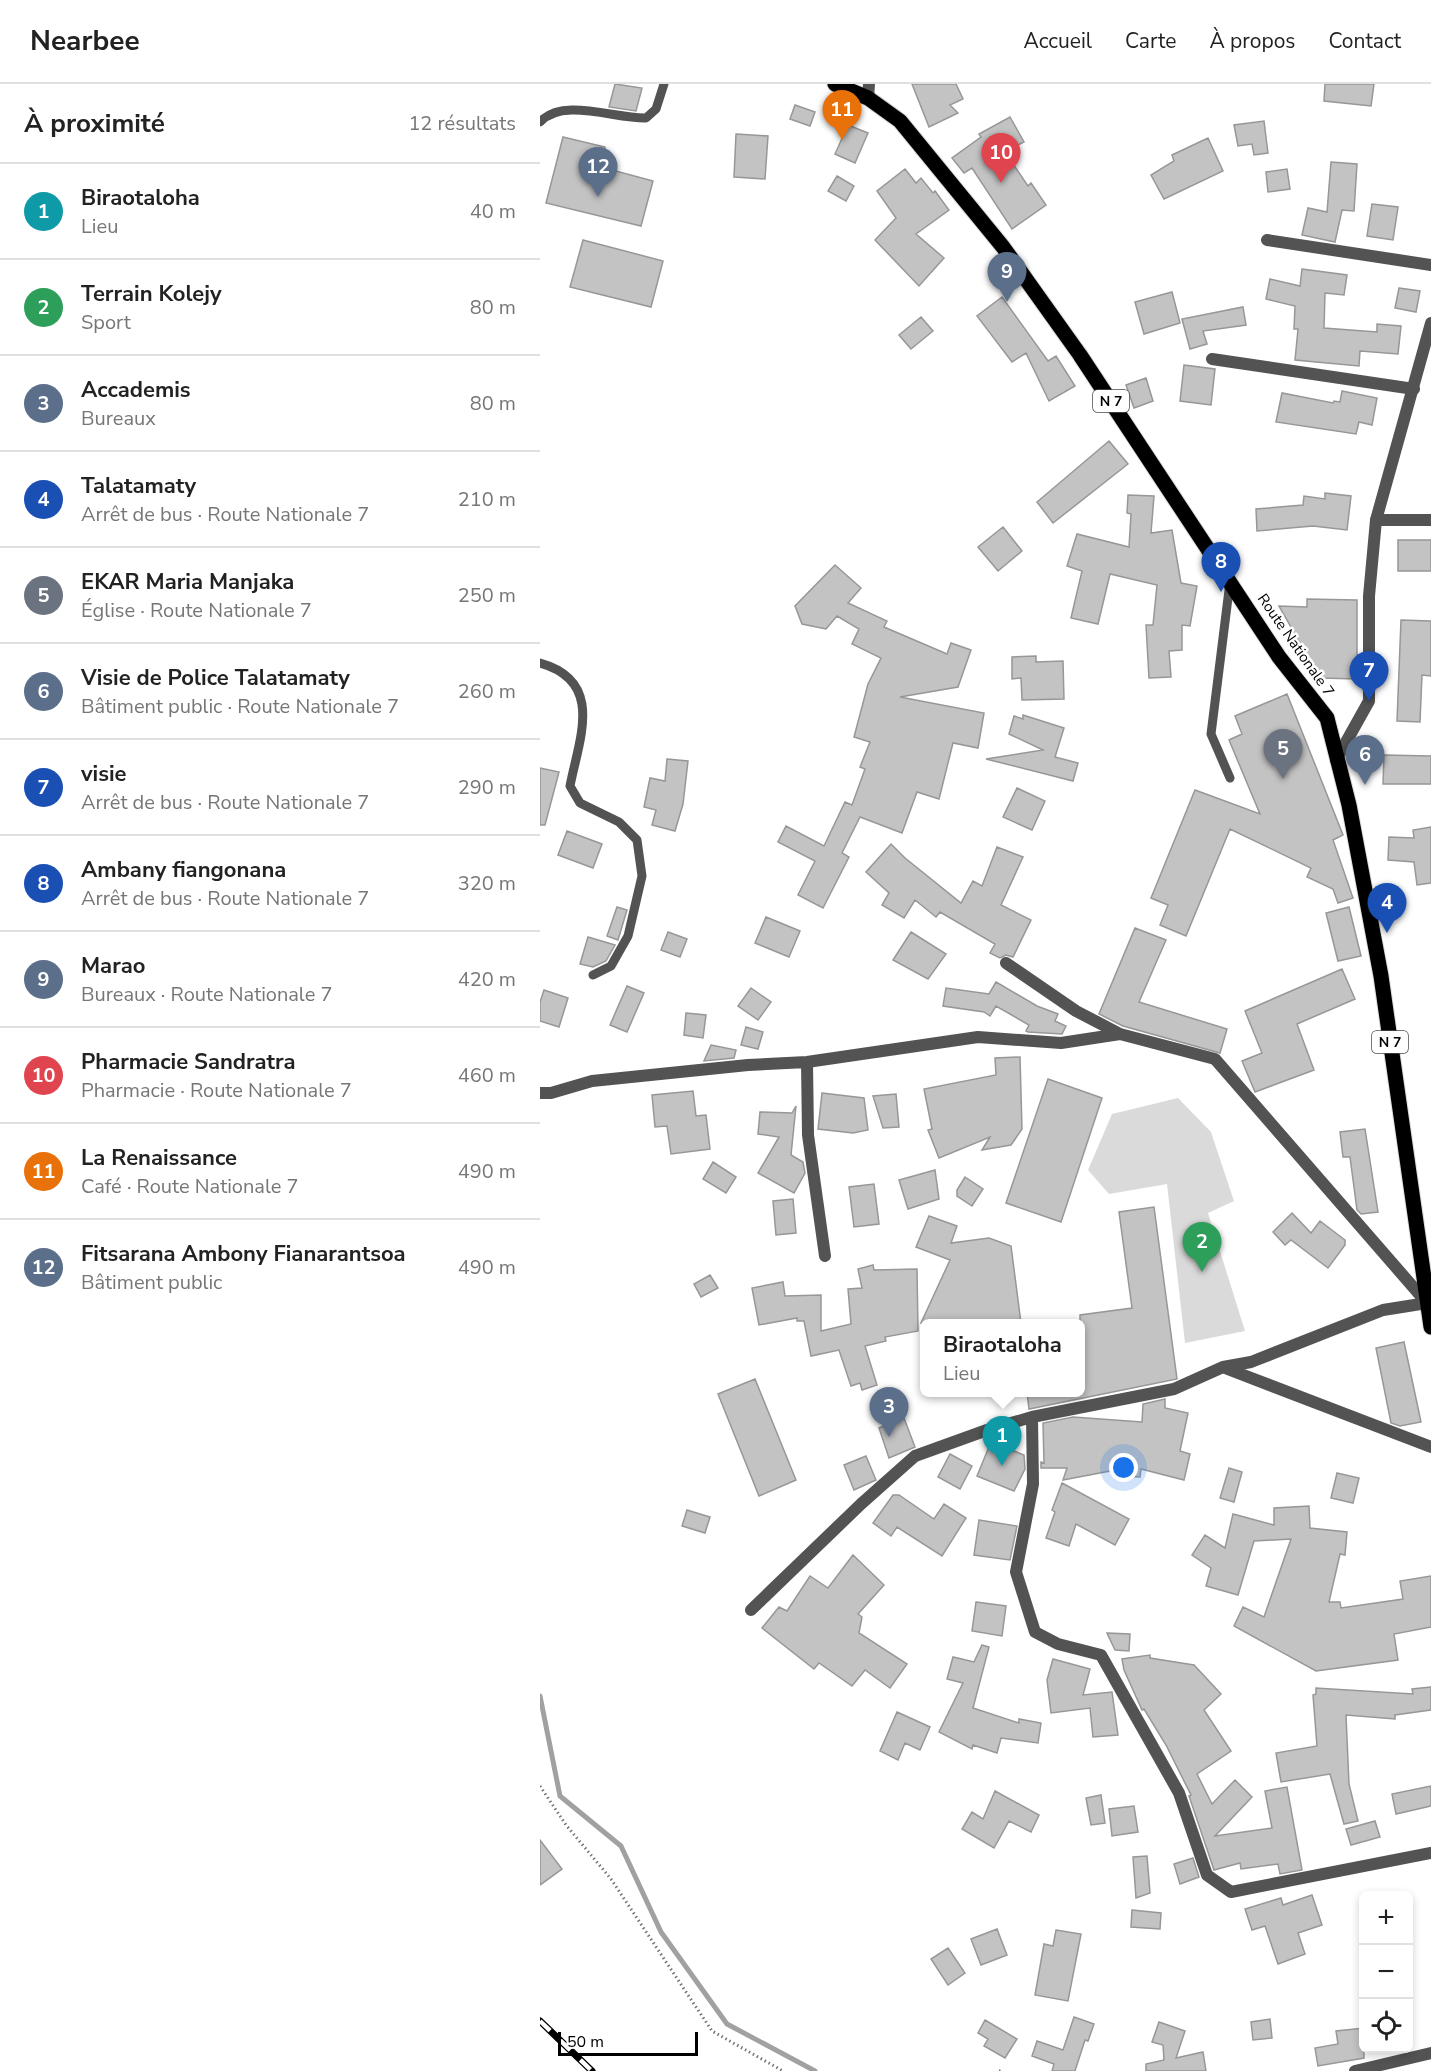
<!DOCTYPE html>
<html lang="fr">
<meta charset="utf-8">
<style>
:root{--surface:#fff;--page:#f2f2f2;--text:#222;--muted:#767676;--line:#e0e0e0;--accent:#000}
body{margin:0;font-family:"Nunito Sans",sans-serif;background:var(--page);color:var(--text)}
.controls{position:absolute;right:18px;bottom:18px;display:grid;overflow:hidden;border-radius:9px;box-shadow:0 3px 9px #0003}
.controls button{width:54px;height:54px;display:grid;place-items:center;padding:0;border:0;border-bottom:2px solid var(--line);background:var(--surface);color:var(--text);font:30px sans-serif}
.scale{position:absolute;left:18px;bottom:15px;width:140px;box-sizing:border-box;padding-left:6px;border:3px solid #000;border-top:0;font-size:16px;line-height:21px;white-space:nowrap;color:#000;-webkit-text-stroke:4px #fff;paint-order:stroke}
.you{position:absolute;left:584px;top:1384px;width:21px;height:21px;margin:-15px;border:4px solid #fff;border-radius:50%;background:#1a73e8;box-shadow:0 0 0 9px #1a73e833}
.badge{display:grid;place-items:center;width:39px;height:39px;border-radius:50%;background:var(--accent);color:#fff;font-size:20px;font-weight:700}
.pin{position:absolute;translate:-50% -50px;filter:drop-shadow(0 2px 3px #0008)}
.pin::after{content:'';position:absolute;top:32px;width:21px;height:18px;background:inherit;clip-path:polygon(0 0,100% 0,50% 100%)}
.popup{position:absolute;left:380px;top:1235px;width:165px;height:78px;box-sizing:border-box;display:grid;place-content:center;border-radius:9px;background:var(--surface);filter:drop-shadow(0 2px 4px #0005);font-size:20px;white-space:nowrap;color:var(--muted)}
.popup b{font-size:22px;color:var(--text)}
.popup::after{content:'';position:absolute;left:50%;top:100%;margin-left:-12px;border:12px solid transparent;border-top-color:var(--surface)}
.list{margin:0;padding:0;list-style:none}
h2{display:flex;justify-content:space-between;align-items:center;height:78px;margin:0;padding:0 24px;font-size:26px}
h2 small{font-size:20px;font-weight:400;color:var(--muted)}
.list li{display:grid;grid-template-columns:39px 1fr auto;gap:18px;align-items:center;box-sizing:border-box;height:96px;padding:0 24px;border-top:2px solid var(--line)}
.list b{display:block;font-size:22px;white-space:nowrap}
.list p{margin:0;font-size:20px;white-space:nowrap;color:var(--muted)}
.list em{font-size:20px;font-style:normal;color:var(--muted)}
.icon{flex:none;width:33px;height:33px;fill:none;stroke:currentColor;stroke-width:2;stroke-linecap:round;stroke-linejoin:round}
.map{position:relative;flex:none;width:891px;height:1987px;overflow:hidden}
header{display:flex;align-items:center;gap:36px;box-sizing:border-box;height:84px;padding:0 30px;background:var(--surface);border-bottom:2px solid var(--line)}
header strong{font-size:28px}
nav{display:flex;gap:33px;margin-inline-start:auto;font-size:21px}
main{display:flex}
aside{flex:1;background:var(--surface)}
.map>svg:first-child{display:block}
.grass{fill:#dadada}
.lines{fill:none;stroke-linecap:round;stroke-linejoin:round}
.stream{stroke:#a1a1a1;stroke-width:5}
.building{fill:#c3c3c3;stroke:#979797;stroke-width:1.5}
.primary-casing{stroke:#dbdbdb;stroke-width:17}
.path{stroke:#757575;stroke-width:3;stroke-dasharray:1.5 3;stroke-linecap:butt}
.service{stroke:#535353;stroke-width:9}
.minor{stroke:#535353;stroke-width:12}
.tertiary{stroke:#535353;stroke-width:12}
.primary{stroke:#000;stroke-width:15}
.rail-casing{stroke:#000;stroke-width:7}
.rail{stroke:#fff;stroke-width:4.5;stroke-dasharray:14;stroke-linecap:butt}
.labels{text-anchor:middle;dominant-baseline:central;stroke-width:5;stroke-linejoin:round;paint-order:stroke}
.shield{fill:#fff;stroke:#4c4c4c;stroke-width:1.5}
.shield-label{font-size:14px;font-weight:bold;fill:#000}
.street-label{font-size:15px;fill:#000;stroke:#fff}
</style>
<header>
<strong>Nearbee</strong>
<nav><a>Accueil</a><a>Carte</a><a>À propos</a><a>Contact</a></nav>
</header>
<main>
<aside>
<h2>À proximité<small>12 résultats</small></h2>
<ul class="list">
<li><span class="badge" style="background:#0f9aa8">1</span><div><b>Biraotaloha</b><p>Lieu</p></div><em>40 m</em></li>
<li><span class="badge" style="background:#2e9e5b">2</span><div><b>Terrain Kolejy</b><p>Sport</p></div><em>80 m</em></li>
<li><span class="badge" style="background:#5c6f8a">3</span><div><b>Accademis</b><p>Bureaux</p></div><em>80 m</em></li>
<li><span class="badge" style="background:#1a4fb4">4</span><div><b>Talatamaty</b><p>Arrêt de bus · Route Nationale 7</p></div><em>210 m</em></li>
<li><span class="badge" style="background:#6b7280">5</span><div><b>EKAR Maria Manjaka</b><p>Église · Route Nationale 7</p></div><em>250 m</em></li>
<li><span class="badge" style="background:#5c6f8a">6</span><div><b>Visie de Police Talatamaty</b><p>Bâtiment public · Route Nationale 7</p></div><em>260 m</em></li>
<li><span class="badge" style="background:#1a4fb4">7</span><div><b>visie</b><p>Arrêt de bus · Route Nationale 7</p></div><em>290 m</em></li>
<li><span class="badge" style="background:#1a4fb4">8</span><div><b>Ambany fiangonana</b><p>Arrêt de bus · Route Nationale 7</p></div><em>320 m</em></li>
<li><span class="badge" style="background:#5c6f8a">9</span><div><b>Marao</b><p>Bureaux · Route Nationale 7</p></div><em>420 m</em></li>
<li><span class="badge" style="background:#e0444e">10</span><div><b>Pharmacie Sandratra</b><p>Pharmacie · Route Nationale 7</p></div><em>460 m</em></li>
<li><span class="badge" style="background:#e8710a">11</span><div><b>La Renaissance</b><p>Café · Route Nationale 7</p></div><em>490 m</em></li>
<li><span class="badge" style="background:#5c6f8a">12</span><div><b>Fitsarana Ambony Fianarantsoa</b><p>Bâtiment public</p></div><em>490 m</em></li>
</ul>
</aside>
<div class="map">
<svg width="891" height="1987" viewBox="0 0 891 1987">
<rect width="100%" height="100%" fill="#fff"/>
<path class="grass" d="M638 1014 671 1048 694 1117 668 1129 705 1247 645 1259 627 1100 569 1110 548 1086 572 1030Z"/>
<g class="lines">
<path class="stream" d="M0 1612 20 1712 81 1762 121 1848 187 1940 275 1987"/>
</g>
<path class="building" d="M75 0 102 4 96 27 69 23Z
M372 0H416L423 15 410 21 418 29 389 43Z
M785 0H834L831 22 784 17Z
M255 21 275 28 270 42 250 35Z
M470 33 484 58 465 68 488 102 491 99 506 121 472 145 432 84 424 89 412 74 441 53 439 50Z
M724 37 728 69 714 71 712 60 698 62 694 41Z
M308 41 328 49 315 79 295 70Z
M196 50 228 52 225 95 194 93Z
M23 53 65 63 61 83 113 97 101 142 6 119Z
M668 54 683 87 624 115 611 91 634 77 632 71Z
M791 78 817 80 814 127 802 126 795 158 762 151 768 124 787 128Z
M365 85 376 99 381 94 393 109 395 107 409 126 376 150 404 174 379 202 335 156 356 134 337 107Z
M747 85 750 105 728 108 726 88Z
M297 92 314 102 306 117 288 107Z
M832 120 858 123 853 156 827 152Z
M43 156 123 177 111 223 30 203Z
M762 185 807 191 804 211 785 209 784 244 837 248V240L861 242 858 270 820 267 819 282 755 276 758 245H754L755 222 726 215 730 195 760 202Z
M859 204 880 207 876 228 855 224Z
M632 208 640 239 604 250 595 218Z
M462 213 508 277 516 272 535 302 509 317 486 269 472 278 437 232Z
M703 223 706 241 663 247 667 260 650 265 642 235Z
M381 233 393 247 371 265 359 251Z
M644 281 675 285 671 321 640 317Z
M606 294 613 317 594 324 586 301Z
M802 307 837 314 832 341 819 338 816 350 736 338 742 309 793 319 794 317 800 318Z
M569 357 588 380 513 439 497 418Z
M785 409 811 412 807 446 773 442 717 447 716 425 763 421 764 412 785 415Z
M588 411 614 412 611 449 632 446 641 499 657 502 650 542 642 541V566L629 567 631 593 609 594 606 541H613L617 501 570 490 558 540 531 534 542 487 527 482 537 450 589 463 591 430 587 429Z
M463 443 482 467 458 487 438 463Z
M858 456H891V487H858Z
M295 481 321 504 308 519 347 537 344 543 407 570 411 559 431 566 418 603 360 613 444 629 438 664 413 659 399 715 377 708 362 749 320 733 302 769 309 773 283 824 258 811 275 777 238 758 246 742 284 762 305 718 312 721 325 685 320 683 330 658 314 653 328 600 341 574 312 560 319 545 297 532 286 545 262 540 255 522Z
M767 515 817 516V595L780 594 739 522 767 523Z
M861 536 891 537V592L882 591 880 638 857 637Z
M496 572V578L523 577 524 615 482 616 481 594 472 595V573Z
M747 610 803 751 793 756 813 814 798 819 793 805 767 793 771 784 690 745 646 852 620 841 628 821 611 814 655 706 720 730 689 656 702 650 695 632Z
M483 631 524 644 515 673 538 679 533 697 446 675 503 666 469 650 474 632 483 635Z
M844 671 891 672V700H843Z
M127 675 148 677 143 720 135 747 112 741 116 726 104 723 110 694 125 697Z
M0 684 19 688 5 741H0Z
M477 704 505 717 492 746 463 733Z
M891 743V799L877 801 874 778 848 776 849 753 874 754 873 746Z
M27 747 62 760 53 784 18 771Z
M351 760 365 774 421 819 433 797 442 802 457 763 483 773 461 821 491 836 473 873 466 871 460 874 450 869 455 860 400 828 396 833 375 816 364 834 342 821 349 809 326 788Z
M77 823 87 826 78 856 67 852Z
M809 823 821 872 798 877 786 829Z
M226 833 260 847 249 873 215 859Z
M595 844 626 856 599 918 687 945 680 969 583 942 559 930Z
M128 848 147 855 140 873 121 866Z
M371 848 406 870 388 895 353 876Z
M48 853 75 861 66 877 53 883 40 880Z
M802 885 815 915 757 940 774 986 715 1008 702 977 722 969 705 927Z
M456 898 497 922 518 930 515 937 526 942 522 950 488 948 486 947 489 941 456 922 450 932 444 928 403 922 406 904 449 910Z
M87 902 104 909 87 948 70 941Z
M211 904 231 918 218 936 198 922Z
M4 906 28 914 19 943 0 937V918Z
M146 929 166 931 163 954 144 951Z
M206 943 223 948 218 965 201 961Z
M171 961 196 966 194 974 164 977Z
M480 973 482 1045 471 1061 442 1066 450 1053 399 1074 388 1046 392 1045 384 1005 456 991 455 974Z
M508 995 562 1014 521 1138 466 1119Z
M153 1007 156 1032 166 1031 170 1065 131 1070 127 1042 115 1043 112 1011Z
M282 1009 324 1014 328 1046 313 1049 278 1045Z
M356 1010 359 1043 343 1044 333 1012Z
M256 1022 251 1071 263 1078 265 1089 254 1109 218 1089 239 1053 218 1050 220 1028 252 1029Z
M825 1045 838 1128 821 1130 817 1126 810 1073H803L800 1048Z
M173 1078 196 1093 186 1109 163 1095Z
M395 1086 399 1115 368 1125 359 1096Z
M425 1093 443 1105 432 1122 417 1112V1106Z
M334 1100 339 1140 314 1143 309 1103Z
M253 1115 256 1149 236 1151 233 1117Z
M614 1123 637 1295 489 1325 487 1308H540V1231L592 1224 579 1128Z
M752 1129 771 1149 780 1137 805 1156V1161L788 1184 751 1156 745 1161 733 1148Z
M389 1132 417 1142 411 1159 449 1154 471 1162 481 1239H381L410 1176 376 1163Z
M333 1181 334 1186 377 1185 378 1247 345 1253 346 1257 325 1262 337 1301 322 1306 320 1299 311 1302 299 1266 271 1272 264 1237H257V1234L219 1241 212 1204 243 1198 245 1212 281 1211V1247L311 1240 308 1205 322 1204 318 1185Z
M170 1191 178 1204 161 1213 154 1200Z
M864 1258 881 1338 860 1342 851 1339 836 1264Z
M215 1295 256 1396 219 1412 178 1310Z
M625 1315V1324L648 1329 640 1367 650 1370 644 1396 601 1385 600 1393 581 1392V1385L523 1396 527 1384H501V1378L504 1379 503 1339 533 1333 602 1338 603 1320Z
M364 1334 375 1363 349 1374 339 1344Z
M451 1358 484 1371 485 1385 474 1407 437 1392Z
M410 1370 432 1382 420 1405 398 1393Z
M326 1372 336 1396 314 1406 304 1381Z
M689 1384 702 1388 694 1418 680 1414Z
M797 1389 819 1394 813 1419 791 1414Z
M522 1399 589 1435 575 1461 536 1440 529 1462 506 1454 515 1428 512 1426Z
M353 1411H359L394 1435 404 1420 426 1434 402 1472 357 1443 351 1452 333 1439Z
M769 1422 770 1444 807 1448 805 1471 800 1470 789 1518H800L801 1524 863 1515 860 1497 891 1492V1543L854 1550 858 1576 776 1587 694 1542 703 1523 724 1533 751 1455 714 1457 698 1511 666 1502 671 1484 652 1471 665 1451 685 1464 693 1430 734 1441V1424Z
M147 1426 170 1433 165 1449 142 1442Z
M439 1436 477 1442 470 1476 434 1471Z
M313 1471 344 1501 318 1530 322 1533 319 1549 367 1580 350 1604 325 1586 312 1602 279 1579 274 1585 222 1544 239 1523 247 1527 270 1492 288 1504Z
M436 1518 466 1522 462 1552 432 1547Z
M567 1549 590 1550 589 1567 575 1566Z
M442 1561 449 1563 433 1624 479 1639V1635L501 1639 498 1659 461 1654 457 1669 433 1661 432 1665 399 1648 423 1599 407 1595 413 1573 434 1578Z
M610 1571V1574L654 1581 681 1610 664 1626 691 1667 657 1690 672 1720 695 1696 712 1713 675 1752 732 1744 725 1707 747 1703 762 1786 740 1790 738 1780 701 1785 700 1779 674 1786 649 1712 651 1711 626 1661 604 1625 602 1626 584 1586 582 1575Z
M513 1575 550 1585 543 1611 572 1608 578 1651 553 1653 550 1624 511 1629 507 1596Z
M891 1603V1626L855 1631V1635L806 1631 809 1700 818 1737 804 1740 790 1690 741 1698 736 1669 777 1662 773 1611 776 1610V1604L873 1610 872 1605Z
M357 1628 390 1643 380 1666 365 1659 358 1676 340 1667Z
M891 1702V1722L856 1730 852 1710Z
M455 1707 499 1731 491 1748 469 1737 454 1764 422 1745 432 1728 443 1735Z
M561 1711 565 1739 551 1741 546 1714Z
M594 1722 598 1748 572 1752 569 1725Z
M835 1737 840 1753 811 1761 806 1745Z
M0 1756 22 1785 0 1801Z
M607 1772 610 1809 596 1814 593 1773Z
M653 1774 659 1793 640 1800 634 1780Z
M772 1811 782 1841 758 1849 765 1870 738 1880 725 1842 712 1846 705 1825 741 1814 743 1821Z
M592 1826 621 1829 620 1845 591 1843Z
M457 1845 467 1871 441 1881 431 1855Z
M516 1846 541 1850 528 1917 495 1911 504 1860 513 1862Z
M408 1864 425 1889 408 1901 391 1875Z
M534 1933 554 1940 548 1957 545 1956 535 1987H512L514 1980 492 1972 497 1957 523 1966Z
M730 1935 732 1954 713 1956 711 1938Z
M445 1936 477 1955 465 1974 444 1962 448 1955 438 1949Z
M619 1938 645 1947 636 1974 663 1968 666 1987H606V1980L624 1976 623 1961 612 1958Z
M824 1944V1974L778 1982 775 1964 798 1960 796 1947Z"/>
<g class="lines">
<defs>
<path id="primary" d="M295 0 328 14 360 37 463 163 540 271 739 573 787 634 809 721 841 892 891 1243"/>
</defs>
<use href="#primary" class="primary-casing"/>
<path class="path" d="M0 1702 26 1741 71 1795 172 1947 243 1987
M459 1987H462"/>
<path class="service" d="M0 38C23 13 75 35 106 34L116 25 124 0
M0 579C65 597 39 655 30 702L40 719 79 738 97 756 102 792 88 852 71 882 53 891
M690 694 671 650 690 498"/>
<path class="minor" d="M328 14 329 0
M727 156 891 181
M672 275 874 305
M836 436H891
M466 879 536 927 580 950
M267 978 268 1051 285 1172
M0 1009H11L52 997 208 981 267 978 438 953 521 959 580 950 675 975 887 1219
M685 1284 891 1363
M492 1333 493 1400 476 1488 495 1548 518 1560 561 1571 639 1709 667 1791 691 1808 891 1769
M211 1526 321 1420 375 1372 447 1346 492 1333 634 1305 683 1283 711 1278 843 1226 887 1219
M815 1987 891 1969"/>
<path class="tertiary" d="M796 676 829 617V512L836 436 891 239"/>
<use href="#primary" class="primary"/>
<defs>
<path id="rail" d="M0 1937 52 1987"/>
</defs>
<use href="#rail" class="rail-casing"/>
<use href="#rail" class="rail"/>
</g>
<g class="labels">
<g class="shield">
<rect x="553" y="306" width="36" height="22" rx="4.5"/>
<rect x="832" y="947" width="36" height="22" rx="4.5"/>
</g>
<g class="shield-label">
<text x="571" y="317">N 7</text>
<text x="850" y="958">N 7</text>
</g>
<g class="street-label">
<text transform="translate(756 561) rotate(55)">Route Nationale 7</text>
</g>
</g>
</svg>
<div class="controls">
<button>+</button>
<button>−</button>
<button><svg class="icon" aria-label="locate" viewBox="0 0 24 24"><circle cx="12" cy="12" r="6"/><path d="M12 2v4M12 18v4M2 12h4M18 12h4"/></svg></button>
</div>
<div class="scale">50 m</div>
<div class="you"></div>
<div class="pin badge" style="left:462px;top:1382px;background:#0f9aa8">1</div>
<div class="popup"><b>Biraotaloha</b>Lieu</div>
<div class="pin badge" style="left:662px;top:1188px;background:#2e9e5b">2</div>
<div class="pin badge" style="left:349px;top:1353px;background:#5c6f8a">3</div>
<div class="pin badge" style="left:847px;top:849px;background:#1a4fb4">4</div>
<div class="pin badge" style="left:743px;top:695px;background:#6b7280">5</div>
<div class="pin badge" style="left:825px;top:701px;background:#5c6f8a">6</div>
<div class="pin badge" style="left:829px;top:617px;background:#1a4fb4">7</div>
<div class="pin badge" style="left:681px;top:508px;background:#1a4fb4">8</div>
<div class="pin badge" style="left:467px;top:218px;background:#5c6f8a">9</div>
<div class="pin badge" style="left:461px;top:99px;background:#e0444e">10</div>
<div class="pin badge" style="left:302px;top:56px;background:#e8710a">11</div>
<div class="pin badge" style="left:58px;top:113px;background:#5c6f8a">12</div>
</div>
</main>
